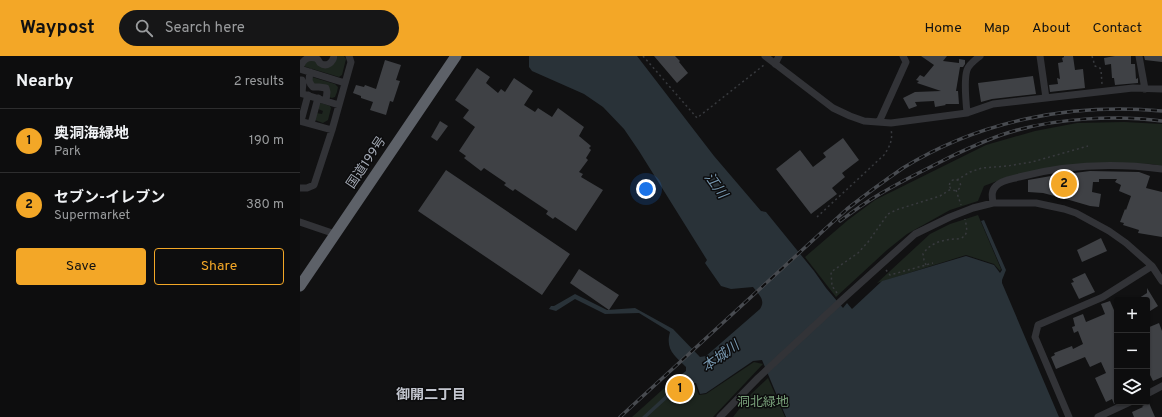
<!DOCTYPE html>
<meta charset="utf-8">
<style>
:root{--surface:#0d0d0e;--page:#161617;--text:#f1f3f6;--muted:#9a9c9e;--line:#2d2d2e;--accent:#f3a727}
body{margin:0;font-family:Overpass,"Noto Sans JP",sans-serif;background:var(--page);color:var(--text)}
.controls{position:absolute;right:12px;bottom:12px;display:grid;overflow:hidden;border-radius:4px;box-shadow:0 1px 3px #0004}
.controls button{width:36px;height:36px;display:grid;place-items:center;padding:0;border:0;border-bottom:1px solid var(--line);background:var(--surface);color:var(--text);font:20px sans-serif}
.you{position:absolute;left:346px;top:133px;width:14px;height:14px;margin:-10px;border:3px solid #fff;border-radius:50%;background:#1a73e8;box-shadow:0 0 0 6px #1a73e833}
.badge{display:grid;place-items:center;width:26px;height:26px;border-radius:50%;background:var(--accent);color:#111;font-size:13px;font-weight:700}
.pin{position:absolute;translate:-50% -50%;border:2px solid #fff;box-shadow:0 1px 4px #0006}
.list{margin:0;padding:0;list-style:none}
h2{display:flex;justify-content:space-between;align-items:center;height:52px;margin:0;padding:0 16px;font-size:17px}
h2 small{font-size:13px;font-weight:400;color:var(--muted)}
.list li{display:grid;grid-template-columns:26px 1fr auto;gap:12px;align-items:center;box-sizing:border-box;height:64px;padding:0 16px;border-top:1px solid var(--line)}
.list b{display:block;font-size:15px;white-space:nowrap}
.list p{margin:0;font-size:13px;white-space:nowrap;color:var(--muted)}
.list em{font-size:13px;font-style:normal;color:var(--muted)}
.actions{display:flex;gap:8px;padding:12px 16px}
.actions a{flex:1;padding:9px 0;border:1px solid var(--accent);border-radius:4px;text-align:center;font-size:14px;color:var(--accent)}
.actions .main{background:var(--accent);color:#111}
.icon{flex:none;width:22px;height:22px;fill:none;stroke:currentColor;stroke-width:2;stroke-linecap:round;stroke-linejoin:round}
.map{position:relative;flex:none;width:862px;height:361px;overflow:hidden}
header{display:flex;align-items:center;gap:24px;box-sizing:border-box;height:56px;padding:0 20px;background:var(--accent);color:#111}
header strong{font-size:19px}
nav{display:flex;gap:22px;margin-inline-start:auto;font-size:14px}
.search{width:280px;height:36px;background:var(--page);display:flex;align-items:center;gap:10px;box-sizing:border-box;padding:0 14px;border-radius:22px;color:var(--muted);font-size:15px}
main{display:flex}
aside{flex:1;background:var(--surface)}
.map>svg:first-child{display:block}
.green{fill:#1d251e}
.water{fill:#293238}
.building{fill:#3f4145}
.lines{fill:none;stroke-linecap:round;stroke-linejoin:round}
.path{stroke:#383a3e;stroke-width:1.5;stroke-dasharray:2 3;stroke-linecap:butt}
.minor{stroke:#323337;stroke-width:7}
.highway{stroke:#5d6168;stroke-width:11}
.rail-casing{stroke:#484b50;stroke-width:3.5}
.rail{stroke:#0c0c0d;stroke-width:2;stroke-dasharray:6;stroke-linecap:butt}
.labels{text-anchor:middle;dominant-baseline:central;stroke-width:3;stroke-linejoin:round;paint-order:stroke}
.street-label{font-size:13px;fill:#a2a8b3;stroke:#0c0c0d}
.park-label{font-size:13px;fill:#789f79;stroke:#0c0c0d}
.water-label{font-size:14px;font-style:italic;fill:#7797af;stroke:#0c0c0d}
.neighbourhood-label{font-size:14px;font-weight:bold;fill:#c3c6cf;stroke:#0c0c0d}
</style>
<header>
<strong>Waypost</strong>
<div class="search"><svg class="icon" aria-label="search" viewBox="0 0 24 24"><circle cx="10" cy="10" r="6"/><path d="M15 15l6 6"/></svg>Search here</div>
<nav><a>Home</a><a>Map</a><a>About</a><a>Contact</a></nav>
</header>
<main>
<aside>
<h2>Nearby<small>2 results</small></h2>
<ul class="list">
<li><span class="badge">1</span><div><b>奥洞海緑地</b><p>Park</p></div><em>190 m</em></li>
<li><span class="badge">2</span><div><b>セブン-イレブン</b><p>Supermarket</p></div><em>380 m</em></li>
</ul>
<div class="actions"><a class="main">Save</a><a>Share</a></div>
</aside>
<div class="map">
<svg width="862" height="361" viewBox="0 0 862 361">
<rect width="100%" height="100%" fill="#111112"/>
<path class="green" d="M38 0H44L46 3 42 19 39 21 3 10 8 3 33 8Z
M12 21 35 28 38 31 37 36 35 41 32 42 29 41V38L13 29Z
M21 47 30 50 31 52 28 64 23 67 15 64 16 57 22 58 23 55 18 53 19 48Z
M824 66 862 68V110L852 108 812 107 710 120 684 130 678 145 650 154 607 178 587 194 536 241 505 201 548 164 575 144 686 89 735 75 777 67Z
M678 159 701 213 700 215 694 208 666 199 577 227 630 178 650 168Z
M454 306 463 308 413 361H332L371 326 395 329 399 339 406 338Z
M468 322 485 361H433L451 338Z"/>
<path class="water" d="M229 0H337L414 100 461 155 466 156 514 215 526 232 543 252 547 247 552 253 582 225 666 200 694 209 700 217 702 214 681 165 684 164 706 214 702 224V227L759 361H486L462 304 453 305 406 337 400 338 396 327 377 330 369 341 347 361H342L368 337 373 331 374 324 386 315V311C375 300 365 294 370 276L339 257 305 258 275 243 256 255 249 253 251 250H254L275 238 307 254 335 252 373 273 400 301 406 300 460 253C466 244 459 239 453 231L431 233 421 230 405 207 407 204 339 95 324 73 303 51 284 38 232 15 229 11Z"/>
<path class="building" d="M354 0H375L380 5 379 6 388 17 377 27Z
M621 0H647L643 5 659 7V3L665 4V8L663 11H660L656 35H658L659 48H645L646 49 635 51 634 45 615 46 617 50 609 53 603 42 615 36 641 35 617 27 619 25 616 24 620 19 624 21 634 9Z
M764 0H773L775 14 783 13 785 32 750 36 749 29 758 28 757 22 760 23 758 7 763 6 762 2 764 1Z
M815 0H831V8H835L836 23 838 22V27L815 29 814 22H812L811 8 805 9 804 2Z
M844 0H862V6L845 4Z
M85 4 101 9 96 24 100 25 93 46 90 45 86 59 70 54 73 46 61 42V40L53 37 56 29 64 31 65 29 76 33Z
M177 12 190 21 186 27 198 37 201 33 205 36 214 22 233 35 224 49 235 56 238 52 252 61 258 52 284 71 279 80 291 90 289 92 291 94 286 102 288 104 279 116 283 118 281 121 303 134 276 175 255 161 253 163 246 158 248 155 215 133 213 135 204 129 206 127 184 112 181 115 164 102 166 100 159 95 175 71 163 62 169 54 155 44Z
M733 20 736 38 692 43 681 46 678 27Z
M140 65 148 70 137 85 131 81Z
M543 82 559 104 542 117 545 121 532 132 537 138 511 158 476 113 500 94 513 111 526 101 523 97Z
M146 114 270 198 242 239 118 155Z
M790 115 839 116 850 120 846 132 862 136V181L838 177 839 174 823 169 824 167 820 166 825 153 826 154 831 140 819 135 821 129 815 126 817 123H799V126H793L792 136 801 138 799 151 790 150 766 143 743 137 728 136V124L751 120Z
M801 182 807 195 782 206 777 194Z
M279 213 319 239 309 254 270 227Z
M785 217 795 236 779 243 771 227 774 226 772 223Z
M847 232 858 250 847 257V244H836L847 237Z
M810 245 817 261V347L814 348 812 343 806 346 795 322 806 317 801 306 790 311 785 301 756 313 751 301 755 299 754 297 772 290 773 293 783 288 778 275 774 277 772 271 775 270 773 262 783 258 786 266 805 258 801 248Z
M859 267 862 275V321L853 325 847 313V272Z
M849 347 855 361H834L832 356 843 351 842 350Z"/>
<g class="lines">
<path class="path" d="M343 0 397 62 464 9
M792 0 795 10 800 12 801 14 802 28
M649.5 129a5.5 5.5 0 1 1 11 0a5.5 5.5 0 1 1-11 0Z
M657 124 670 116 682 112 707 110 732 106 788 90
M656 134 661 149
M517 161 584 99C590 90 593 84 591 73
M626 209 624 204 623 198C630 187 642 184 654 183 657 183 661 183 663 181 669 177 666 169 665 163
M586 214 590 219 633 207
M537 237 532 230 531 216 558 197 568 186 588 158 596 154 640 140 651 133"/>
<path class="minor" d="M465 0 533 52 550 60 564 65 591 67 667 57 693 48 833 32 862 33
M740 0 746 42
M839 0 845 33
M475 8 479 0
M0 11C3 4 7 0 16 2 18 3 19 5 20 7 27 12 33 6 34 0
M0 13 45 27
M10 16C9 23 8 26 13 31H19L26 32 27 36 26 45
M0 24H2L3 27 2 37
M0 37 39 49
M667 57C666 47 664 23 667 14 669 8 675 4 680 0
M0 65 32 74
M1 65 8 39
M579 66 606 6 603 0
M11 68 18 42
M0 132H7L14 129 32 74 51 6 49 0
M693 147C692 140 691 135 696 130 701 124 712 123 719 121 765 109 815 107 862 113
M0 166 35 178
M847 338 862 330
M420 361 458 322 543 243 615 178 650 161 673 152 693 147H736L764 153 776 157 809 175 826 187 852 210 862 225
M769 361 735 281 738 269 803 241 852 210
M798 361 830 346"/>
<path class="highway" d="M0 230 156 0"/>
<defs>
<path id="rail" d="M540 165C551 157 563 148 575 141 599 126 625 114 650 101 671 91 692 81 714 75 759 62 816 59 862 65
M320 361 547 153C565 139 584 125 603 112 681 64 772 47 862 55"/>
</defs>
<use href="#rail" class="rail-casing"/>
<use href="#rail" class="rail"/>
</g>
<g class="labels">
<g class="street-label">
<text transform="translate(67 107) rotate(-56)">国道199号</text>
</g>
<g class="park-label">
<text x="463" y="347">洞北緑地</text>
</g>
<g class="water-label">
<text transform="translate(415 130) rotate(54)">江川</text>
<text transform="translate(421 301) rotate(-36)">本城川</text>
</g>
<g class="neighbourhood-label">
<text x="131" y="339">御開二丁目</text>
</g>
</g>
</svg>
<div class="controls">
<button>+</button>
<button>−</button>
<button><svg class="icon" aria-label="layers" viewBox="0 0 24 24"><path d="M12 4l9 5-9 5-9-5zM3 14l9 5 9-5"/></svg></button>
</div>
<div class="you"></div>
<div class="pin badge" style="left:380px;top:333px">1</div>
<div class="pin badge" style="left:764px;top:128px">2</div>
</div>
</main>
